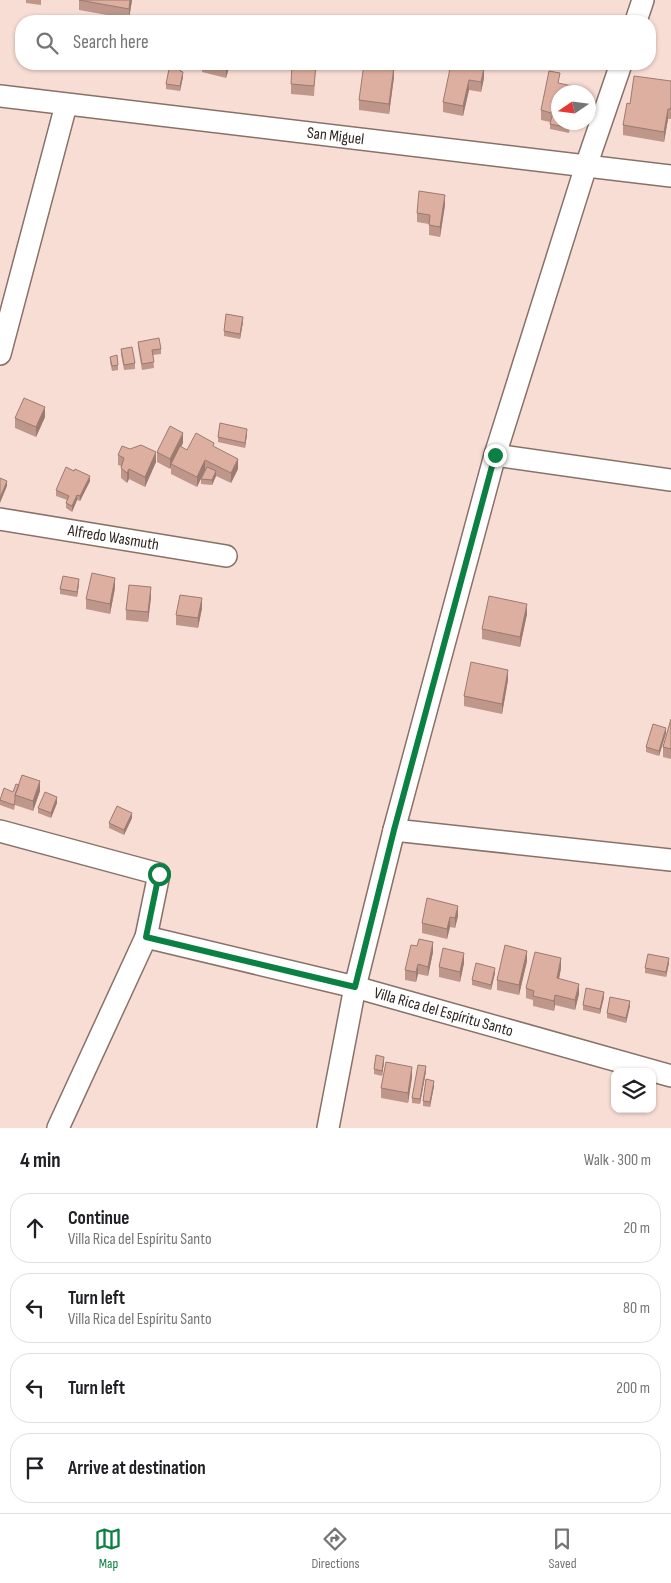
<!DOCTYPE html>
<meta charset="utf-8">
<style>
:root{--surface:#fff;--page:#f6f6f6;--text:#202124;--muted:#757577;--line:#e0e0e0;--accent:#0b8043}
body{margin:0;font-family:"Sofia Sans Condensed",sans-serif;background:var(--page);color:var(--text)}
.controls{position:absolute;right:15px;bottom:15px;display:grid;overflow:hidden;border-radius:10px;box-shadow:0 1px 4px #0004}
.controls button{width:45px;height:45px;display:grid;place-items:center;padding:0;border:0;border-bottom:1px solid var(--line);background:var(--surface);color:var(--text);font:25px sans-serif}
.compass{position:absolute;left:551px;top:85px;width:45px;height:45px;border-radius:50%;background:var(--surface);box-shadow:0 1px 4px #0004;rotate:257deg}
.stop{position:absolute;width:15px;height:15px;margin:-11px;border:4px solid #0b8043;border-radius:50%;background:#fff}
.stop.end{background:#0b8043;border-color:#fff;box-shadow:0 1px 5px #0008}
.list{margin:0;padding:0;list-style:none}
h2{display:flex;justify-content:space-between;align-items:center;height:65px;margin:0;padding:0 20px;font-size:21px}
h2 small{font-size:16px;font-weight:400;color:var(--muted)}
.list li{display:grid;grid-template-columns:32px 1fr auto;gap:15px;align-items:center;box-sizing:border-box;height:70px;margin:0 10px 10px;padding:0 10px;border:1px solid var(--line);border-radius:20px}
.list b{display:block;font-size:19px;white-space:nowrap}
.list p{margin:0;font-size:16px;white-space:nowrap;color:var(--muted)}
.list em{font-size:16px;font-style:normal;color:var(--muted)}
.icon{flex:none;width:28px;height:28px;fill:none;stroke:currentColor;stroke-width:2;stroke-linecap:round;stroke-linejoin:round}
.map{position:relative;flex:none;width:671px;height:1128px;overflow:hidden}
.search{position:absolute;background:var(--surface);box-shadow:0 1px 4px #0004;left:15px;right:15px;top:15px;height:55px;display:flex;align-items:center;gap:12px;box-sizing:border-box;padding:0 18px;border-radius:20px;color:var(--muted);font-size:19px}
.sheet{height:385px;background:var(--surface)}
nav{display:flex;justify-content:space-around;align-items:center;box-sizing:border-box;height:70px;border-top:1px solid var(--line);background:var(--surface);font-size:14px;color:var(--muted)}
nav a{display:grid;justify-items:center;gap:2px}
nav .on{color:var(--accent)}
.map>svg:first-child{display:block}
.lines{fill:none;stroke-linecap:round;stroke-linejoin:round}
.minor-casing{stroke:#887168;stroke-width:24}
.minor{stroke:#fff;stroke-width:21}
.wall{fill:#be968a}
.shaded-wall{fill:#9b7a70}
.building{fill:#ddafa0;stroke:#9b7a70}
.route{stroke:#0b8043;stroke-width:6}
.labels{text-anchor:middle;dominant-baseline:central;stroke-width:4;stroke-linejoin:round;paint-order:stroke}
.street-label{font-size:16px;fill:#2f2522;stroke:#fdede7}
</style>
<div class="map">
<svg width="671" height="1128" viewBox="0 0 671 1128">
<rect width="100%" height="100%" fill="#f8ddd4"/>
<g class="lines">
<defs>
<g id="minor">
<path d="M636 21 643 0"/>
<path id="s1" d="M0 96 671 176"/>
<path d="M0 354 66 105"/>
<path d="M495 455 671 480"/>
<path id="s2" d="M0 519 226 556"/>
<path d="M394 830 671 860"/>
<path id="s3" d="M0 831 159 874 146 937 355 987 671 1076"/>
<path d="M58 1128 146 937"/>
<path d="M328 1128 355 987 394 830 495 455 586 166 621 64"/>
</g>
</defs>
<use href="#minor" class="minor-casing"/>
<use href="#minor" class="minor"/>
</g>
<path class="wall" d="M24 0H41V5L26 3V0Z
M79 0H132L129 19 79 10Z
M167 64H182L181 71 183 77 180 91 166 89V84L170 64Z
M202 64H230L226 78 202 72Z
M316 64 314 96 291 94V84Z
M473 64V66L484 78 481 92 469 90 463 116 443 112V102Z
M394 77 389 114 359 110V100Z
M671 81V119H668L664 142 623 135V125L630 104Z
M560 83 577 92H558V122H571L569 133 550 129V122L541 120V110Z
M445 205 440 237 429 235V224L417 222V213Z
M243 322 240 339 224 336V331Z
M138 342 161 349V354L153 355 154 368 142 370 138 347Z
M121 349 135 363V369L124 370 121 354Z
M110 357 118 365V370L112 371 110 362Z
M45 417 36 437 15 428V418Z
M247 434 245 448 218 442V437Z
M183 443 181 447 187 450 214 447 238 469 231 483 216 476 212 485 201 484V479L205 470 197 487 171 474V467L170 469 157 462V452Z
M118 455 156 462 145 487 129 479 127 483 121 478V466L118 465Z
M90 481 80 501 77 500 72 512 66 508V503L67 500 56 496V490Z
M79 584 77 597 60 594V589Z
M115 588 110 614 86 609V599Z
M151 597 148 622 126 620V610Z
M202 608 198 628 176 625V615Z
M527 614 520 647 482 639V629Z
M508 680 502 714 464 706V696Z
M671 719V759L663 757V747Z
M666 733 659 756 646 752V747Z
M40 791 33 811 15 805 14 810 0 805V800L13 792Z
M57 803 51 818 38 813V808Z
M132 818 124 835 109 828V823Z
M458 916 455 928 450 927 447 939 422 933V923Z
M433 952 428 976 418 974 416 982 405 980V970Z
M527 961 519 995 497 990V980Z
M464 963 460 982 439 977V967Z
M669 963 666 977 645 973V968Z
M561 968 559 979 579 994 575 1010 555 1005 554 1011 533 1006V1000L526 998V988Z
M495 973 491 990 472 985V980Z
M604 997 600 1014 583 1010V1005Z
M630 1006 626 1023 607 1018V1013Z
M384 1062 382 1076 374 1074V1069Z
M426 1071 420 1104 412 1103V1098Z
M412 1077 408 1103 381 1098V1088Z
M434 1086 430 1107 423 1106V1101Z"/>
<path class="shaded-wall" d="M130 0H132L129 19V9Z
M227 64H230L226 78V68Z
M394 67V77L389 114V104Z
M484 68V78L481 92V82Z
M183 72V77L180 91V86Z
M469 80V90L463 116V106Z
M668 109V119L664 142V132Z
M445 195V205L440 237V227Z
M243 317V322L240 339V334Z
M45 407V417L36 437V427Z
M247 429V434L245 448V443Z
M183 433V443L172 464H171V467L170 469V459Z
M156 452V462L145 487V477Z
M238 459V469L231 483V473Z
M205 460V470L197 487V477Z
M129 469V479L127 483V473Z
M216 471V476L212 485V480Z
M90 476V481L80 501V496Z
M7 481V486L0 503V498Z
M77 495V500L72 512V506Z
M115 578V588L110 614V604Z
M79 579V584L77 597V592Z
M151 587V597L148 622V612Z
M202 598V608L198 628V618Z
M527 604V614L520 647V637Z
M508 670V680L502 714V704Z
M666 728V733L659 756V751Z
M40 781V791L33 811V801Z
M57 797V803L51 818V813Z
M132 813V818L124 835V830Z
M458 906V916L455 928V918Z
M450 917V927L447 939V929Z
M433 942V952L428 976V967Z
M527 951V961L519 995V985Z
M464 953V963L460 982V972Z
M561 958V968L557 988V978Z
M669 958V963L666 977V972Z
M418 964V974L416 982V972Z
M495 968V973L491 990V985Z
M579 984V994L575 1010V1000Z
M604 992V997L600 1014V1009Z
M555 995V1005L554 1011V1001Z
M630 1001V1006L626 1023V1018Z
M384 1057V1062L382 1076V1071Z
M426 1066V1071L420 1104V1099Z
M412 1067V1077L408 1103V1093Z
M434 1081V1086L430 1107V1102Z"/>
<path class="building" d="M79 0H130L129 9Z
M170 64H182L180 71 183 72 180 86 166 84Z
M208 64H227L226 68Z
M292 64H316L314 86 291 84Z
M364 64H374L394 67 389 104 359 100Z
M451 64H472V65L484 68 481 82 469 80 463 106 443 102Z
M549 71 560 73 558 83 577 87 575 92H558V112L552 111 551 113 541 110Z
M634 76 671 81V109H668L664 132 623 125 627 103 630 104Z
M552 116 558 117V122H570L569 128 550 124Z
M419 191 445 195 440 227 429 225 430 215 417 213Z
M226 314 243 317 240 334 224 331Z
M159 338 161 349 152 350 154 362 142 364 138 342Z
M132 347 135 363 124 365 121 349Z
M117 355 118 365 112 366 110 357Z
M24 398 45 407 36 427 15 418Z
M220 423 247 429 245 443 218 437Z
M170 426 183 433 170 459 157 452Z
M196 433 214 443 213 446 238 459 231 473 205 460 197 477 171 464 180 446 187 450Z
M141 445 156 452 145 477 129 469 127 473 121 468 124 458 118 455 122 446 130 449Z
M66 467 74 471 75 469 90 476 80 496 77 495 72 506 66 503 69 496 56 490Z
M207 467 216 471 212 480 201 479Z
M0 478 7 481 0 498Z
M92 573 115 578 110 604 86 599Z
M63 576 79 579 77 592 60 589Z
M129 585 151 587 148 612 126 610Z
M180 595 202 598 198 618 176 615Z
M489 596 527 604 520 637 482 629Z
M471 662 508 670 502 704 464 696Z
M671 719V749L663 747Z
M653 724 666 728 659 751 646 747Z
M22 775 40 781 33 801 15 795Z
M16 784 19 785 15 795V800L14 805 0 800 4 788 13 792Z
M45 792 57 797 51 813 38 808Z
M117 806 132 813 124 830 109 823Z
M427 898 458 906 455 918 450 917 447 929 422 923Z
M419 939 433 942 428 967 418 964 416 972 405 970 411 945 417 946Z
M505 945 527 951 519 985 497 980Z
M443 948 464 953 460 972 439 967Z
M535 952 561 958 557 978 579 984 575 1000 555 995 554 1001 533 996 534 991 526 988Z
M648 954 669 958 666 972 645 968Z
M476 963 495 968 491 985 472 980Z
M586 988 604 992 600 1009 583 1005Z
M610 997 630 1001 626 1018 607 1013Z
M376 1055 384 1057 382 1071 374 1069Z
M386 1062 412 1067 408 1093 381 1088Z
M418 1065 426 1066 420 1099 412 1098Z
M426 1079 434 1081 430 1102 423 1101Z"/>
<g class="lines">
<path class="route" d="M159 874 146 937 355 987 394 830 495 455"/>
</g>
<g class="labels">
<g class="street-label">
<text stroke="none"><textPath href="#s1" startOffset="338">San Miguel</textPath></text>
<text stroke="none"><textPath href="#s2" startOffset="115">Alfredo Wasmuth</textPath></text>
<text stroke="none"><textPath href="#s3" startOffset="536">Villa Rica del Espíritu Santo</textPath></text>
</g>
</g>
</svg>
<div class="controls">
<button><svg class="icon" aria-label="layers" viewBox="0 0 24 24"><path d="M12 4l9 5-9 5-9-5zM3 14l9 5 9-5"/></svg></button>
</div>
<svg class="compass" viewBox="-18 -18 36 36"><path d="M0-13l5 13h-10z" fill="#e53935"/><path d="M0 13l5-13h-10z" fill="#757577"/></svg>
<div class="stop" style="left:159px;top:874px"></div>
<div class="stop end" style="left:495px;top:455px"></div>
<div class="search"><svg class="icon" aria-label="search" viewBox="0 0 24 24"><circle cx="10" cy="10" r="6"/><path d="M15 15l6 6"/></svg>Search here</div>
</div>
<section class="sheet">
<h2>4 min<small>Walk · 300 m</small></h2>
<ul class="list">
<li><svg class="icon" aria-label="ahead" viewBox="0 0 24 24"><path d="M12 20V5M6 11l6-6 6 6"/></svg><div><b>Continue</b><p>Villa Rica del Espíritu Santo</p></div><em>20 m</em></li>
<li><svg class="icon" aria-label="left" viewBox="0 0 24 24"><path d="M17 20v-9H6M10 6l-5 5 5 5"/></svg><div><b>Turn left</b><p>Villa Rica del Espíritu Santo</p></div><em>80 m</em></li>
<li><svg class="icon" aria-label="left" viewBox="0 0 24 24"><path d="M17 20v-9H6M10 6l-5 5 5 5"/></svg><div><b>Turn left</b></div><em>200 m</em></li>
<li><svg class="icon" aria-label="arrive" viewBox="0 0 24 24"><path d="M6 21V4h12l-3 4 3 4H6"/></svg><div><b>Arrive at destination</b></div></li>
</ul>
</section>
<nav>
<a class="on"><svg class="icon" aria-label="map" viewBox="0 0 24 24"><path d="M3 6l6-2 6 2 6-2v14l-6 2-6-2-6 2zM9 4v14M15 6v14"/></svg>Map</a>
<a><svg class="icon" aria-label="directions" viewBox="0 0 24 24"><path d="M12 3l9 9-9 9-9-9zM9 14v-3h6M13 9l2 2-2 2"/></svg>Directions</a>
<a><svg class="icon" aria-label="saved" viewBox="0 0 24 24"><path d="M7 4h10v16l-5-4-5 4z"/></svg>Saved</a>
</nav>
